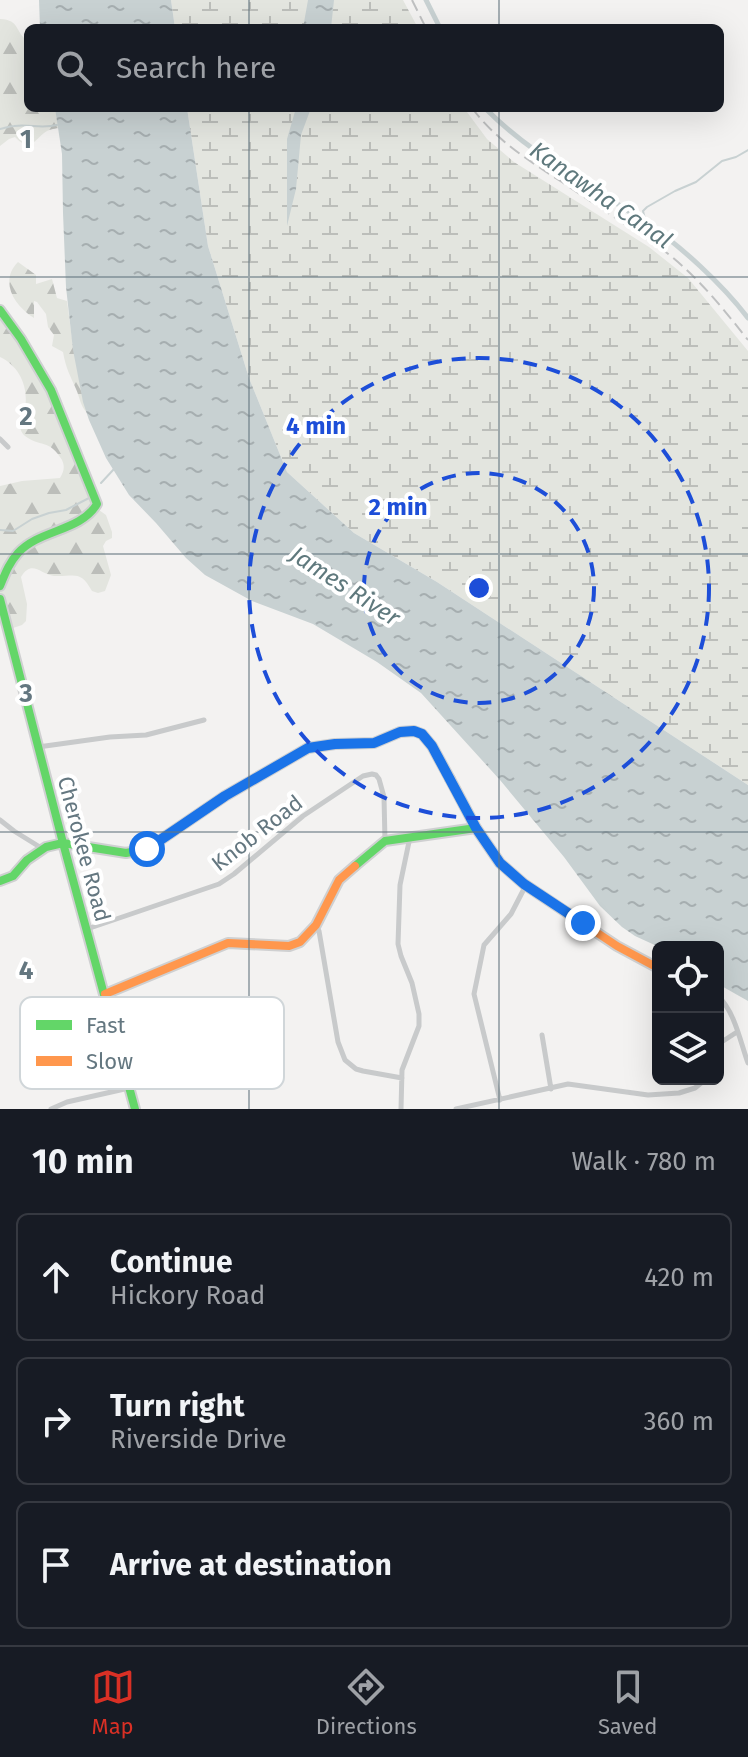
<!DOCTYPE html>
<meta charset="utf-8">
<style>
:root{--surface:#171b24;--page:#20242c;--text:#f1f3f6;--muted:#9ea1a6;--line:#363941;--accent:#d93025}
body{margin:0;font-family:"Fira Sans",sans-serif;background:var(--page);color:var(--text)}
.controls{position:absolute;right:24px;bottom:24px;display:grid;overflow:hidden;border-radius:12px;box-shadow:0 8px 32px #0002}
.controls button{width:72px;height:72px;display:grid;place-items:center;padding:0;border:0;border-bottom:2px solid var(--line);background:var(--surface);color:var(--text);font:40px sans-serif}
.stop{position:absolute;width:24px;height:24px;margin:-18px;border:6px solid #1a73e8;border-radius:50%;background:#fff}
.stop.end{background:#1a73e8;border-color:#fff;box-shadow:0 2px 8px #0008}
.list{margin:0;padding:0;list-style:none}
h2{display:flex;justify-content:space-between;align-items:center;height:104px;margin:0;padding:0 32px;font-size:34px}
h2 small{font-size:26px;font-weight:400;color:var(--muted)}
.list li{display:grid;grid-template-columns:52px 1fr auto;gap:24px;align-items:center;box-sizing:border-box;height:128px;margin:0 16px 16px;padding:0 16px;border:2px solid var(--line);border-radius:12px}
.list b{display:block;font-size:30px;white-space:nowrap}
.list p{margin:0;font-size:26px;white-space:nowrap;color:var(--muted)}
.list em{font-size:26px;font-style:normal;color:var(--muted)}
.icon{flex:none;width:44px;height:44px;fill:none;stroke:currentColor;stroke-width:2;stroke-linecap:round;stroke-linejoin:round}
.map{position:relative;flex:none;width:748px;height:1109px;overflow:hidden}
.search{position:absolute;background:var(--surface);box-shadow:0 8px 32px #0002;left:24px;right:24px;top:24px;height:88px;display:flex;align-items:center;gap:20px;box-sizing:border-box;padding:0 28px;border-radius:12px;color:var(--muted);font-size:30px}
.sheet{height:536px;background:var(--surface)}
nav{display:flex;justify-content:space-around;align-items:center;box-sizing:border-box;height:112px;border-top:2px solid var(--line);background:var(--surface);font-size:22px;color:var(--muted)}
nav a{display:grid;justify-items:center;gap:4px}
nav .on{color:var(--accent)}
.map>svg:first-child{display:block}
.forest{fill:url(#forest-firs)}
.wetland{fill:url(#wetland-marsh)}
.water{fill:url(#water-ripples)}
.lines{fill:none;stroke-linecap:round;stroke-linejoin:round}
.stream{stroke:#c8d1d2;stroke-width:2}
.canal{stroke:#c8d1d2;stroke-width:5}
.fast-casing{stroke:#cfd0d1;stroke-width:12}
.slow-casing{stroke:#cfd0d1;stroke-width:12}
.street{stroke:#c8cacb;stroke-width:5}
.fast{stroke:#63d668;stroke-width:8}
.slow{stroke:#ff974d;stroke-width:8}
.rail{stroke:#bfc0c1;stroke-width:2;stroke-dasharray:12 6;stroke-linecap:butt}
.route{stroke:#1a73e8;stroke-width:10}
.grid{fill:none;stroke:#647780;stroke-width:2;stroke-opacity:0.55}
.ring{fill:none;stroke:#1d4ed8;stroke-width:4;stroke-dasharray:14 10}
.labels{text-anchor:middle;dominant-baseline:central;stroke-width:8;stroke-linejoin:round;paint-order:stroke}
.street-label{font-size:22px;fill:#647780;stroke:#fff}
.water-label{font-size:24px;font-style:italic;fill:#5f797d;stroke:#fff}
.key{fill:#fff;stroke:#d0d6d9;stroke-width:2}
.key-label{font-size:22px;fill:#647780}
.grid-label{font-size:26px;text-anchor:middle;font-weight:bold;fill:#647780;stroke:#fff;stroke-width:8;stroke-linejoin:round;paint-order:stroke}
.centre{fill:#1d4ed8;stroke:#fff;stroke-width:4}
.ring-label{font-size:24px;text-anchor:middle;font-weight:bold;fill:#1d4ed8;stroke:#fff;stroke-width:8;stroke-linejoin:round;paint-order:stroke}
</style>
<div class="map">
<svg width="748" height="1109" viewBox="0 0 748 1109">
<defs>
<pattern id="forest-firs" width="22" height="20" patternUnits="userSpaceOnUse" patternTransform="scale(2)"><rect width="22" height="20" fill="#e3e5df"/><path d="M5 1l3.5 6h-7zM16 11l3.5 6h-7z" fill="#bcbeba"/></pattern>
<pattern id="wetland-marsh" width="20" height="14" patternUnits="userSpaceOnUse" patternTransform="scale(2)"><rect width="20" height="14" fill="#e3e5df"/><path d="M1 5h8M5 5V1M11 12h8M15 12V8" fill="none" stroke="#bcbeba"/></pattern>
<pattern id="water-ripples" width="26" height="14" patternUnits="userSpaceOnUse" patternTransform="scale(2)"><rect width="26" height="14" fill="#c8d1d2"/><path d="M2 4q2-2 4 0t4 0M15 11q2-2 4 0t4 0" fill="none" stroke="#a6aeb0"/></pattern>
</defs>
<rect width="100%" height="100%" fill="#f3f2f1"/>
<path class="forest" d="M0 19C21 20 14 32 28 41V108H55L59 128C53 129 49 129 44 133 32 143 30 152 15 137L9 139 0 146Z
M18 262 36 275V284L52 279 57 298 67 301 73 346 87 413C80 405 80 398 76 389 70 375 66 369 63 352L52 346 54 335 48 327 46 314 37 302 34 301V318C12 304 0 280 18 262Z
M0 316 34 365 48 390 61 419 92 505 106 515 112 532V538L106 541 103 546 111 575 105 591 98 593 92 591C80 569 74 577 54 576 40 574 32 559 21 577L27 604 26 621 22 625 13 628 10 627 0 602V486L22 481 60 478C64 471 65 467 62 460 50 439 39 447 25 436 21 433 21 429 19 425 21 421 23 417 24 413 30 390 21 367 0 357Z"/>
<path class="wetland" d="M171 0H403L418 28H175Z
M187 108H464L487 139 514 162 649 247 688 278 748 351V785L437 582 354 533 287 472 249 378 208 246Z"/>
<path class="water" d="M39 0H171L175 28H40Z
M308 0H334L331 28H303Z
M55 108H187L208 246 249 378 287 472 354 533 437 582 748 785V1001L718 984V947H659L635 936 622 927 600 906 564 857 500 780 421 693 377 662 313 624 252 601 205 575 186 558 156 523 129 495 106 458 89 420 83 402 73 350 66 287 63 213 62 154Z
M296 108H311L301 135 296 189 287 226V139Z"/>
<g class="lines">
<path class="stream" d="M0 129C5 128 9 126 14 126 30 124 41 129 57 125
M646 223 643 211 647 207 675 191 696 182 722 161 736 157 748 150
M101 483 114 469
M0 530 13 531 32 519 49 513 66 510 89 498"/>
<path class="canal" d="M426 0 440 28
M485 108C531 155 591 185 645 222 680 245 723 285 748 318"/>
<defs>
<path id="fast" d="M0 310 21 339 51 390 97 504C80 532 40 529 18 553 9 563 5 574 0 586
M0 599 63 843 135 1109
M355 866 385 841 476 828
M0 881 13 876 27 860 46 847 63 843 126 853 147 849 225 796 308 748 335 744 374 743 400 732 414 731 422 734 432 746 450 779"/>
<path id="slow" d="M450 779 476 828 500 863 524 884 617 946 658 968
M105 994 228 943 289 946 300 942 316 925 339 880 355 866"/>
</defs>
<use href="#fast" class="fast-casing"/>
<use href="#slow" class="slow-casing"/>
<path class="street" d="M0 439 8 447
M38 747 110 737 146 735 204 720
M0 820 14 831 43 849
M316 925 319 931 338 1042 345 1060 356 1069 363 1071 402 1078
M87 929 219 884 234 874 303 816 363 776 372 774 376 775 379 779 384 797 385 841
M718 996C735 1012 740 1041 748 1063
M542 1035 551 1089
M718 1049 720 1043 737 1032
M500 1100 474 994 484 945 511 914 526 885
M51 1109 67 1102 129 1088
M401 1109 402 1070 419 1026V1014L412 983 401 956 398 944 400 885 410 837
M456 1109 568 1084 648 1095 679 1093 695 1088 706 1079"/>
<use href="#fast" class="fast"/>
<use href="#slow" class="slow"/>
<path class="rail" d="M412 0 426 28
M472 108C496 140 529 161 562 182 594 204 627 225 659 247 695 273 721 306 748 340"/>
</g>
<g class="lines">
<path class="route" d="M147 849 225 796 308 748 335 744 374 743 400 732 414 731 422 734 432 746 476 828 500 863 524 884 583 923"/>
</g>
<path class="grid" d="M249 0V28M499 0V28M249 108V1109M499 108V1109M0 277H748M0 554H748M0 832H748"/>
<g class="ring">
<circle cx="479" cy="588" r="115"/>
<circle cx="479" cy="588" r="230"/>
</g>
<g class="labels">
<g class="street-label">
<text transform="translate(257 833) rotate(-38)">Knob Road</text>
<text transform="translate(84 849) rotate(75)">Cherokee Road</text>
</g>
<g class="water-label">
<text transform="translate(601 195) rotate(35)">Kanawha Canal</text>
<text transform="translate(345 586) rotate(33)">James River</text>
</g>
</g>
<rect x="20" y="997" width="264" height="92" rx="12" class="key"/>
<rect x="36" y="1020" width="36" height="10" fill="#63d668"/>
<rect x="36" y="1056" width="36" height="10" fill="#ff974d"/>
<g class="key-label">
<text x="86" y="1033">Fast</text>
<text x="86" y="1069">Slow</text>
</g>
<g class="grid-label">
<text x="26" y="148">1</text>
<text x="26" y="425">2</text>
<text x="26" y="702">3</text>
<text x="26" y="979">4</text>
</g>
<circle cx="479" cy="588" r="12" class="centre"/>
<g class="ring-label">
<text x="316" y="434">4 min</text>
<text x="398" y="515">2 min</text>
</g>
</svg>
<div class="controls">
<button><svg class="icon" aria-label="locate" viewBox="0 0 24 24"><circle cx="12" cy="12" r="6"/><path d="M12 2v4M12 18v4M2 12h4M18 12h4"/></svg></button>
<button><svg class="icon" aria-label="layers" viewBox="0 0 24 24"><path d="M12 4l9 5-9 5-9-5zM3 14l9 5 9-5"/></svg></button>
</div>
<div class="stop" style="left:147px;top:849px"></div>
<div class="stop end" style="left:583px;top:923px"></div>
<div class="search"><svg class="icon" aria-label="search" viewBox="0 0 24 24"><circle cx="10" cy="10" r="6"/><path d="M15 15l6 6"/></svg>Search here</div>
</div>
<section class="sheet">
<h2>10 min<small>Walk · 780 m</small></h2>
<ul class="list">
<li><svg class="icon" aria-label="ahead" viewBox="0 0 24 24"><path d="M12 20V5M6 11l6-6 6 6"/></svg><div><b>Continue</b><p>Hickory Road</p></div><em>420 m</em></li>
<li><svg class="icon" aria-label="right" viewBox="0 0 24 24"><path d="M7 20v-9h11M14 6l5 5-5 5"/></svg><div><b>Turn right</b><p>Riverside Drive</p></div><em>360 m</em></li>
<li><svg class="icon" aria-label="arrive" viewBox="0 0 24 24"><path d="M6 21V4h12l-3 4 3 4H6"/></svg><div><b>Arrive at destination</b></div></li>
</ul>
</section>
<nav>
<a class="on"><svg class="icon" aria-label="map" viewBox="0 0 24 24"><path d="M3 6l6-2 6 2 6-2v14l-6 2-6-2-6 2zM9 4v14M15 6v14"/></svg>Map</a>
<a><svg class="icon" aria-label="directions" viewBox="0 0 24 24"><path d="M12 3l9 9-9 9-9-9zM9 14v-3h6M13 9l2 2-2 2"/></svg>Directions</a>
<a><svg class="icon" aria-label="saved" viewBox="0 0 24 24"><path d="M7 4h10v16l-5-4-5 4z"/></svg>Saved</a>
</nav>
